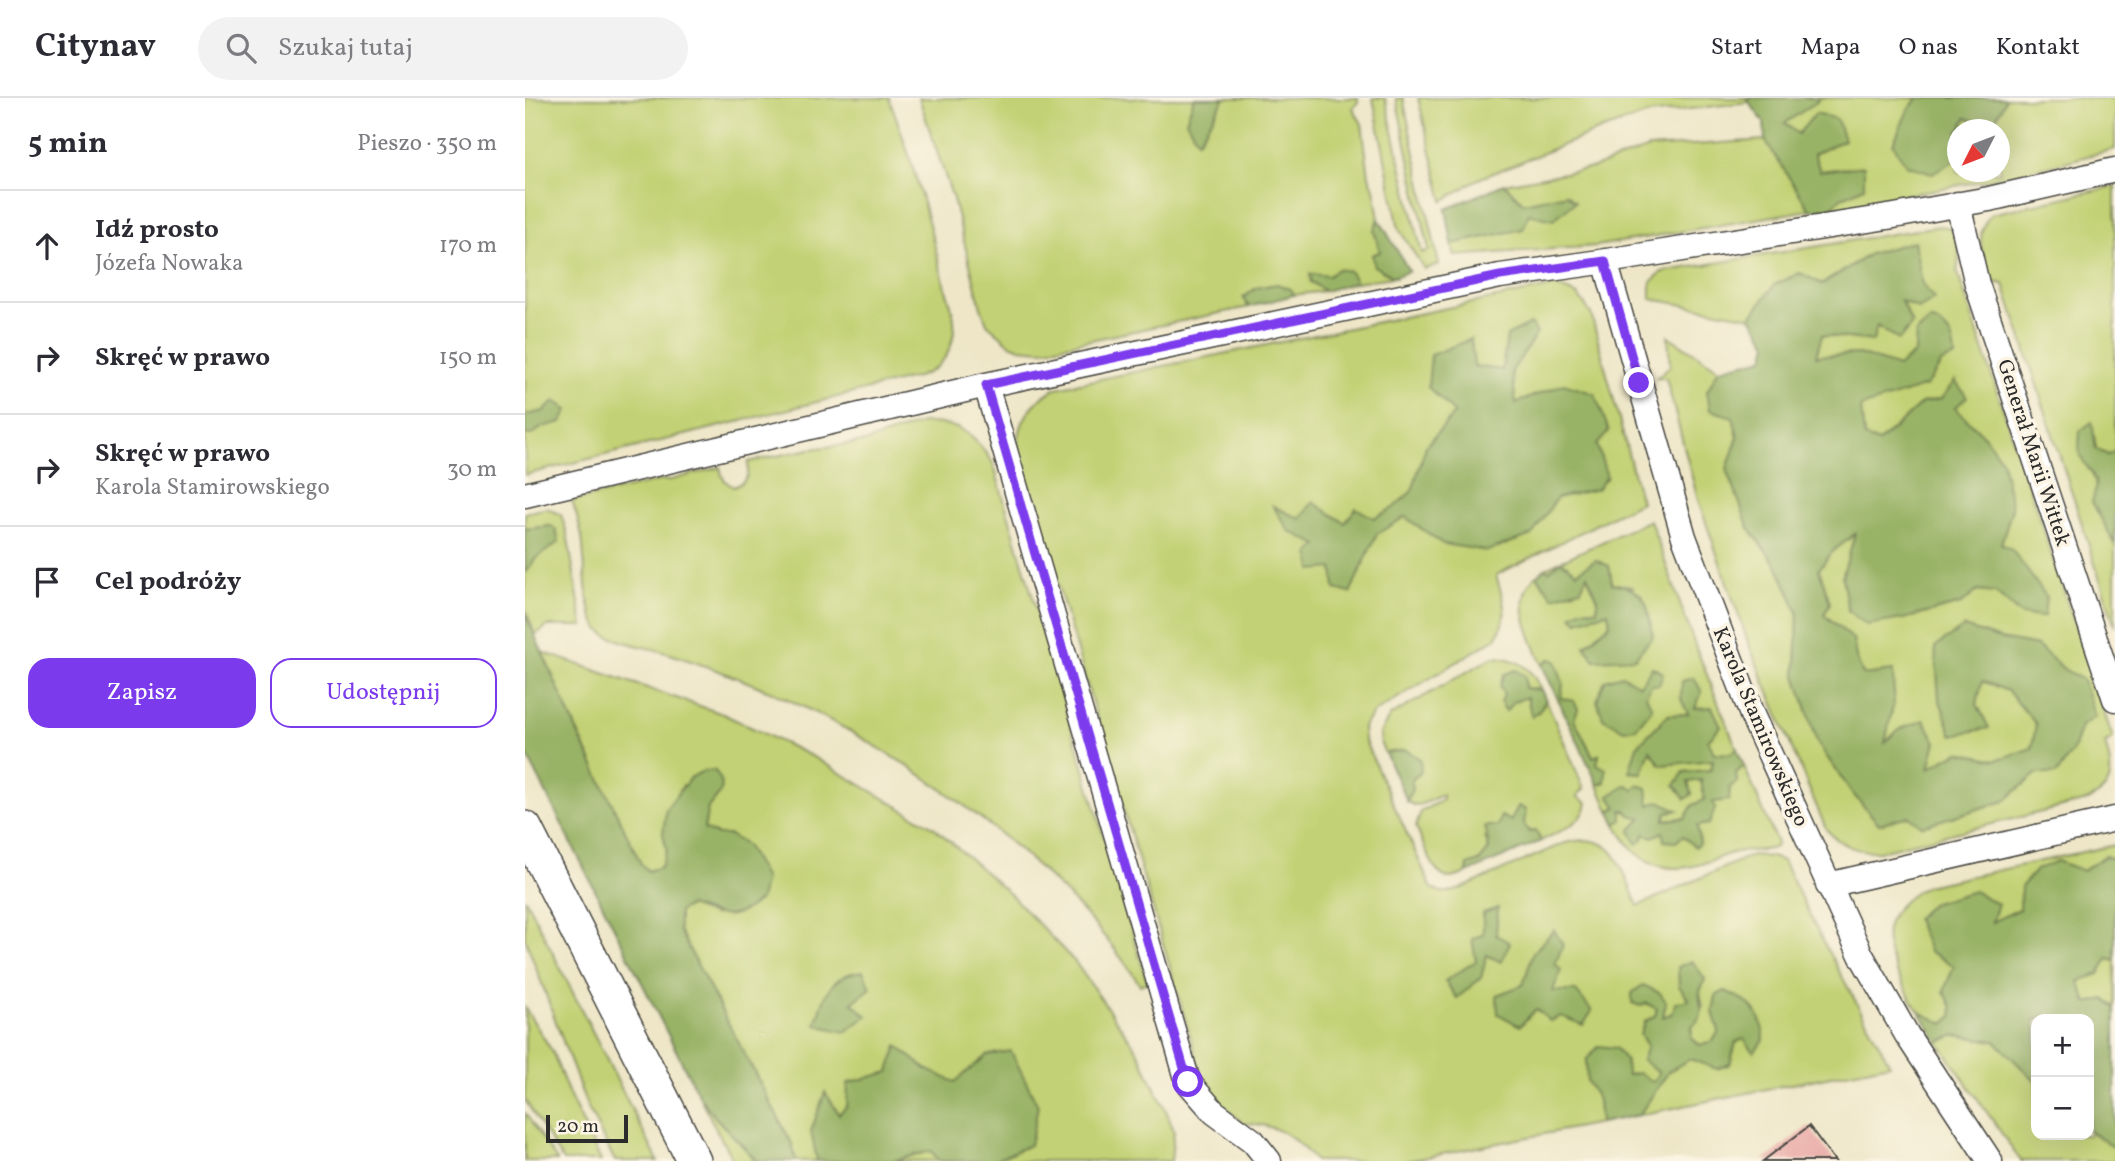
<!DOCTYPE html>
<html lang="pl">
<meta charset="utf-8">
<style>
:root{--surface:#fff;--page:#f2f2f3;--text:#2b2b33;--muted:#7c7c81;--line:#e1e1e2;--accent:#7c3aed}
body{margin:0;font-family:Vollkorn,serif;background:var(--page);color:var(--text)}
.controls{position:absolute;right:21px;bottom:21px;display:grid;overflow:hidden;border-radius:14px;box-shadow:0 7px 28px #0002}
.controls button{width:63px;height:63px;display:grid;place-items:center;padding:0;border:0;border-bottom:2px solid var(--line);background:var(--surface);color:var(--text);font:35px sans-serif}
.compass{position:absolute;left:1422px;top:21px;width:63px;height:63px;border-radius:50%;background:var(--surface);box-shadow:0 7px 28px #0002;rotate:228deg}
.scale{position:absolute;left:21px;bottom:18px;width:82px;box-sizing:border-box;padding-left:7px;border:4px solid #2b2b2b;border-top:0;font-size:19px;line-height:24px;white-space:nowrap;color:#2b2b2b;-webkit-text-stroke:5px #fcf5e5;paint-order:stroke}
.stop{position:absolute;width:21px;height:21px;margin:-16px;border:5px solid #7c3aed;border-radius:50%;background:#fff}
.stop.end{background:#7c3aed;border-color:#fff;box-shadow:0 2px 7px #0008}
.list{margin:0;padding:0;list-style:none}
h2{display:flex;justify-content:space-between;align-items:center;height:91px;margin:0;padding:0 28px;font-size:30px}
h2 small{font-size:23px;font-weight:400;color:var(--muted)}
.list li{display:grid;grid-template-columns:46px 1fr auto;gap:21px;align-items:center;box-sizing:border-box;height:112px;padding:0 28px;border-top:2px solid var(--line)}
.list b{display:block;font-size:26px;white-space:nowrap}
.list p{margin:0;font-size:23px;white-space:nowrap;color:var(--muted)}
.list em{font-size:23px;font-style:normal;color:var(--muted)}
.actions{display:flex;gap:14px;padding:21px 28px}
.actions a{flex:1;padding:16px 0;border:2px solid var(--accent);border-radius:21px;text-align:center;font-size:24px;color:var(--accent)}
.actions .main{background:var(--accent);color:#fff}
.icon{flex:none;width:38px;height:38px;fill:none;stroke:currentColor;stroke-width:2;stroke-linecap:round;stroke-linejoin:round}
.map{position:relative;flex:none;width:1590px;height:1063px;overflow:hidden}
header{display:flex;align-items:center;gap:42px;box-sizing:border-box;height:98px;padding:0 35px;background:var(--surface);border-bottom:2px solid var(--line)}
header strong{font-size:33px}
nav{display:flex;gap:38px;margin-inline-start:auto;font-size:24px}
.search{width:490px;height:63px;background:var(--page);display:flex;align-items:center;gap:18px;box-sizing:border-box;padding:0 24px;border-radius:38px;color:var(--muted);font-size:26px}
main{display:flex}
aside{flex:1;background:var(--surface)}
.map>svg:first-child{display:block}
.green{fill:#c2d174;stroke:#767e50;stroke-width:2}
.forest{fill:#99b366;stroke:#626f48;stroke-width:2}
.building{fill:#e8a6a2}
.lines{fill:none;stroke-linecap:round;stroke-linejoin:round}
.minor-casing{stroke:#484742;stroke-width:27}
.secondary-casing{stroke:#484742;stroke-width:36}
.minor{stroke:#fff;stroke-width:24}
.secondary{stroke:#fff;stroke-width:33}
.route{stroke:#7c3aed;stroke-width:9}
.labels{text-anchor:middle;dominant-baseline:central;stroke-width:7;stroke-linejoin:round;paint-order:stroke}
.street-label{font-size:21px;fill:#2b2b2b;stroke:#fcf5e5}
</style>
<header>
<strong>Citynav</strong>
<div class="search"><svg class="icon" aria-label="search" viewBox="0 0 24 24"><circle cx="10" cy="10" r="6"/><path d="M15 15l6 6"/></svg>Szukaj tutaj</div>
<nav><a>Start</a><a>Mapa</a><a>O nas</a><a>Kontakt</a></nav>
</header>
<main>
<aside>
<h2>5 min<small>Pieszo · 350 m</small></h2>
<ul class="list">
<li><svg class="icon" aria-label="ahead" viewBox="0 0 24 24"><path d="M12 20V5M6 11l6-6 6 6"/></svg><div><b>Idź prosto</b><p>Józefa Nowaka</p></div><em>170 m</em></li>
<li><svg class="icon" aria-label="right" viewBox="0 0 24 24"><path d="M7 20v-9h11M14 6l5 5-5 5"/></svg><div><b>Skręć w prawo</b></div><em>150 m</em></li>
<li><svg class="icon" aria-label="right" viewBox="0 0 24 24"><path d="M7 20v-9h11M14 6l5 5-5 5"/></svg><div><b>Skręć w prawo</b><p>Karola Stamirowskiego</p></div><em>30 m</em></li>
<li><svg class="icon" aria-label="arrive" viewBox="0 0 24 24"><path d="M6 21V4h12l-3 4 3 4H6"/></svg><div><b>Cel podróży</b></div></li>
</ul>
<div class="actions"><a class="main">Zapisz</a><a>Udostępnij</a></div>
</aside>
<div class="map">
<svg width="1590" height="1063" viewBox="0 0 1590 1063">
<rect width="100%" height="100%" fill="#fcf5e5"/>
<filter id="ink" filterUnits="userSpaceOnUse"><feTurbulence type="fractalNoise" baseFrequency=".0143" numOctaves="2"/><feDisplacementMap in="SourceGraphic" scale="14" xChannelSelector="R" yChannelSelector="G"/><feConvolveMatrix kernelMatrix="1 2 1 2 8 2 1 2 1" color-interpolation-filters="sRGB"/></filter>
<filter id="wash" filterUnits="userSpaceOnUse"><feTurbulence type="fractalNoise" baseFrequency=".00686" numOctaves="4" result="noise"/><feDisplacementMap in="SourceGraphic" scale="28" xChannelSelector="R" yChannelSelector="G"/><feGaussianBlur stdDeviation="1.57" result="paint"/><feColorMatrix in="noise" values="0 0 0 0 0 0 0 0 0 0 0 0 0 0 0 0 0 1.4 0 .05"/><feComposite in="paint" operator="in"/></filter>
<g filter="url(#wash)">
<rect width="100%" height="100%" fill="#eee6c7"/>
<path class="green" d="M0 0H364C387 60 404 123 419 185 423 199 431 218 429 232 427 256 414 272 392 279L0 377Z
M394 0H833V4L828 10 837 26 844 78 849 90 854 121 849 132 855 154 847 157 849 168 869 179 831 184 824 173 786 184 800 193 769 197C756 178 733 189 718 200L724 209 517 252 495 250 485 246 462 226 456 209 428 101Z
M848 0H860L897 155 904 152 871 0H878L914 167 899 171 874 131Z
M893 0H1221L1224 4 1124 16 1078 31 953 81 918 103Z
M1291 0H1393L1383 12 1407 75 1432 61 1433 74H1475V32L1436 31 1441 19 1467 28 1481 0H1590V51L1484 78 1304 111 1316 100 1338 89 1295 73 1289 56 1259 25 1292 3Z
M1240 42 1285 112 1071 148 930 158 927 146 998 131 1004 116 1042 96 999 105 979 86 1068 70 1124 50Z
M1590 88V528L1479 186 1467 184C1459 161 1447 137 1466 116Z
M1415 128 1426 130C1434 145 1436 156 1432 173L1588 641 1580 645C1589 675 1590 693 1558 704L1355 753C1332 754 1317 749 1301 731L1224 547 1173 402 1141 280H1131L1145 268 1143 238 1194 271 1182 293 1208 318 1213 339 1202 371 1224 430 1253 469 1273 514 1271 577 1293 646 1328 696 1354 725 1383 718 1397 728 1479 703 1511 676H1532L1548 652 1556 628 1558 582 1540 572 1512 548 1475 541 1439 529 1452 606 1457 583 1483 593 1511 626 1507 651 1471 662 1434 654 1404 670 1359 647 1369 603 1338 577 1331 560 1328 541 1299 516 1305 505 1294 471 1308 453 1331 435 1378 521 1436 506 1452 493 1471 495 1496 517 1519 518 1476 446 1487 410 1459 338 1430 310V283L1416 301 1397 305 1354 344 1339 339 1335 309 1401 288 1417 264 1406 222 1391 235 1390 255 1373 269 1334 256 1291 258 1297 237 1347 243 1351 228 1374 242 1387 226 1375 203 1397 186 1389 144 1345 156 1297 186 1275 175 1249 187 1226 219 1126 201V184L1137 174Z
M1030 188 1053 197 1066 216 1116 404 971 477C978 503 986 515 971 540L848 615 838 629 839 641 906 789C915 796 923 795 933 792L1037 746C1092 730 1094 767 1113 808L1227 757 1246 759 1258 763 1297 842 1365 966 1114 1017 1144 973 1165 961 1192 971 1205 966 1211 945 1218 941 1200 893 1191 898 1188 914 1194 933 1188 943 1175 947 1166 940 1167 928 1178 909 1175 894 1180 881C1168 897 1157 912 1137 920L1141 904 1121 905 1132 910 1122 948 1135 976 1128 985 1101 977 1062 983 1073 1002 1075 1025 882 1063H790C769 1037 751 1026 718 1025L681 992 494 355C490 326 507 303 531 290Z
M397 325C434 324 448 335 468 365L622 884 615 887C532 758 358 636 215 581 189 571 162 561 135 553 120 549 85 543 75 532 58 512 61 465 57 439 55 427 51 415 47 403L138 382 142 383 195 369C197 380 199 384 209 389 222 383 224 378 223 364L285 351 340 344Z
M22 410 36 417 42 435 58 528H23L10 537 0 510V476L10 461 26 428 0 431V415Z
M1125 422 1171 550 1212 651 1205 656 1189 655 1183 642 1163 616 1143 617 1104 674 1117 675 1125 652 1136 667 1188 661 1186 672 1159 674 1163 684 1176 682 1180 702 1168 707 1160 720 1138 722 1142 714 1151 713C1129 708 1105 703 1084 713L1073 687 1080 684 1072 666 1073 657 1069 660 1049 621 1053 611 1036 600 1024 561 1017 567C1006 537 984 502 1012 477L1020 490 1061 476 1072 499V512L1057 511 1048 518 1052 523 1083 514 1085 526 1060 548 1070 562 1108 489 1087 485 1084 468 1052 474H1024L1020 470Z
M17 554 198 616 288 659 410 730 485 796 550 864 612 952 642 1015 649 1033 646 1063H271L267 1046 154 832 153 814 164 808 190 818 204 737H192L179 731 183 709 158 687 148 704 138 736 142 752 136 769 123 773 116 766 51 631Z
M968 559C992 560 1007 569 1016 592L1000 590 988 604 1002 599 1007 619 1014 613 1021 602 1059 691 1052 698 1062 705C1060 725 1032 734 1016 743L1011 733 1005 734 998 726C980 722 974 727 960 739L964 751 955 763 943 767 942 775C935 777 928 782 920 779 908 775 896 740 891 729L896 713 918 702 917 697C906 701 892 713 882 703 889 685 885 670 881 652L860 655 856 647 855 635 865 618Z
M1219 668 1252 745 1250 749C1238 755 1221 751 1207 755 1196 758 1186 763 1176 766 1135 778 1109 762 1091 726L1097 722V712L1117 720 1119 735C1140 734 1156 736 1175 745L1172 728 1188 704 1205 689 1211 675Z
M1590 747V762L1580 758 1558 773 1532 763 1495 811 1404 853 1429 868 1419 893 1427 909 1428 918 1419 926C1412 922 1400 919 1395 914 1388 908 1383 894 1378 886 1353 842 1353 815 1401 788Z
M0 800 133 1063H90L62 1008 0 840Z
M1583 860 1590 862V910L1580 901 1562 905 1554 883 1574 876Z
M0 910 27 953 45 999 76 1063H38L0 1002Z
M1430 937 1471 943 1511 984V1037H1564V1033L1590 1050V1063H1496L1413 944Z
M174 998 191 1020 232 1063H208Z
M0 1015 32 1063H0Z"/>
<path class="forest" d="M669 0H700L673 43 661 23Z
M1221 0H1291L1293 3 1260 25 1273 36 1291 15 1312 21 1319 42 1289 56 1295 73 1339 68V89L1316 100 1304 111 1285 112 1240 42 1239 24Z
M1393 0H1481L1467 29 1441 20 1436 31 1433 32 1432 61 1407 75 1381 67 1368 46 1383 12Z
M979 86 999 105 1042 96 1050 104 1028 122 1004 116 998 131 927 146 921 111Z
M854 121 884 173 869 179 849 168 847 157 855 154 849 132Z
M1389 143 1397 186 1409 201 1394 211 1376 203 1387 226 1374 242 1352 228 1348 243 1297 237 1291 258 1334 256 1373 269 1390 255 1391 235 1406 222C1424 229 1429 240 1430 259L1417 264 1401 288 1336 309 1339 339 1354 344 1397 305 1416 301 1430 283 1442 299 1430 310 1459 338 1477 363 1487 410 1476 446 1487 452 1521 498 1519 519 1496 517 1471 495 1452 493 1436 506 1378 521 1342 527 1323 513 1317 479 1330 436 1308 453 1294 471 1305 505 1299 517 1328 541 1331 560 1338 577 1368 573 1369 603 1360 645 1374 631 1399 622 1411 644 1404 670 1434 654 1471 662 1507 650 1511 626 1483 593 1457 583 1452 606 1464 630 1427 637 1414 600 1410 549 1439 529 1475 541 1512 548 1540 572 1558 582 1570 619 1556 628 1548 652 1532 676H1511L1479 703 1397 728 1383 718 1354 726 1328 696 1293 646 1271 577 1273 514 1253 469 1224 430 1202 371 1213 339 1208 319 1185 312 1182 293 1194 271 1239 260 1243 245 1226 219 1249 187 1275 175 1297 186 1345 156Z
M812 171 824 173 831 184 800 193 786 184 785 176 804 178Z
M752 186 765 191 769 197 724 209 718 200 731 190Z
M1005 226 1012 235 987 273 991 305 1039 286 1070 296 1084 333 1072 347 1082 379 1072 391 1032 400 1007 437 962 453 918 446 880 419 852 436 825 495 810 491 808 470 787 472 785 455 793 447 764 433 748 408 775 421 788 404 820 425 831 410 849 420 868 410 887 393 901 348 930 315 903 289 906 257 946 241 949 268 977 272 982 238Z
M30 303 43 312 37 324 18 329 6 337 0 336V317L19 313Z
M1567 324 1571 351 1583 357 1590 353V446L1567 404C1577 375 1563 377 1555 356 1553 350 1555 339 1555 333Z
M26 428 31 432 34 444 10 461 0 476V431Z
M1071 462 1084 468 1087 485C1125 493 1121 504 1128 538L1110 560 1070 562 1060 548 1085 526 1083 514 1052 523 1047 517 1057 511 1072 512V499L1062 477 1056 491 1028 499 1012 477 1020 470 1024 473 1036 463 1052 474Z
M0 510 3 522 51 631 116 766 123 773 136 769 142 752 138 736 141 711 165 680 176 674 189 672C203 687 196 697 183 709L179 731 192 737H204L221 747 240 781 235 802C206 826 196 817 163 808L154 814V832L267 1046 271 1063H232L191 1020 174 998 0 653Z
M1024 561 1031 563 1038 586 1036 600 1049 603 1053 611 1049 621 1068 659 1074 657 1072 666 1081 671 1080 684 1073 687 1017 567Z
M1127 569 1138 575 1134 587H1126L1121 597 1127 610 1111 630 1099 632 1078 620 1072 602 1080 582 1097 577 1115 587Z
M991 572 1000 578V590L1016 592 1021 602 1014 613 1007 619 1002 599 988 604 981 613 975 604 979 597 975 589 979 576Z
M1169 580 1177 594 1170 610 1187 609 1196 628 1183 642 1189 655 1204 656 1212 651 1219 668 1211 675 1212 684 1205 689 1204 702 1188 704 1190 711 1184 726 1172 728 1175 745 1170 749 1158 738 1151 744 1139 743 1138 734 1128 739 1119 736 1118 741 1112 746 1105 733 1117 720 1105 717 1101 712H1097V722L1091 726 1084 713 1092 709 1084 698 1102 687 1109 691 1113 687 1122 690 1124 707 1134 703 1153 712 1142 714 1139 722 1160 720 1168 707 1179 702 1176 682 1163 684 1167 696 1160 701 1150 687 1159 674 1186 672 1188 662 1136 667 1125 652 1117 675 1104 674 1112 648 1143 617 1163 616 1156 601 1157 583Z
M881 652 895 661 896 674 887 682V691L882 703 860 655Z
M993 708 1001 712 999 726 1004 734 1011 733 1016 743 942 775 943 767 955 763 964 751 960 728H973L976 718 986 723Z
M1580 758 1590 762V862L1583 860 1574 876 1554 883 1562 905 1580 901 1590 910V1050L1564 1033V921H1511V984L1470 943 1430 937 1413 944 1395 914 1419 926 1428 918 1427 909 1419 893 1429 868 1404 853 1391 821 1406 806 1449 793 1473 806 1467 824 1495 811 1496 789 1511 772 1532 763 1558 773Z
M973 810 971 837 985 845 976 864 962 857 956 880 932 900 920 883 951 863 947 841 958 836V815Z
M1029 832 1038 847 1030 866 1036 872 1028 893H1051L1067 913 1058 927 1036 918 1025 923 1011 911 995 928 973 916 972 897 998 887 1008 855Z
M1167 863 1180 881C1179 885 1176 889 1175 893 1173 909 1183 915 1167 928L1166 940 1175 947 1188 943 1194 933 1188 914 1191 898 1200 893C1226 904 1237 913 1239 942L1229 954 1219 941 1211 944 1205 966 1192 971 1165 961 1144 973 1114 1017 1075 1025 1073 1002 1062 983 1061 962 1074 948 1091 950 1101 963 1102 977 1114 975 1128 984 1134 975 1117 962 1122 948 1115 936 1120 923 1130 918 1132 911 1121 905 1115 908 1107 905V895L1118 887 1135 895 1141 904 1138 919 1148 915 1150 905 1164 902 1154 888 1153 869Z
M338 873 346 890 327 905 342 918 320 934 291 927C299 899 304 876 338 873Z
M372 948 401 971 430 984 462 957 486 953 513 1008 505 1047 468 1063H414L406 1053 368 1063H292L286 1033 300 994 314 1016 322 1008 323 985 364 974Z"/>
<g id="blocks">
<path class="building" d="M1284 1028 1310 1063H1238Z"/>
</g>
</g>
<g filter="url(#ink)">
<use href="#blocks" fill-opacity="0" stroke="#484742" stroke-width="2"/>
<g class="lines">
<defs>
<path id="minor" d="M1433 106 1452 186 1590 601
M1080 163 1159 439 1227 617 1336 857 1382 937 1465 1063
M461 287 663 984 689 1014 728 1043 744 1063
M0 397 461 287 975 178 1075 164 1369 118 1464 101 1590 72
M1303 787 1590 721"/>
<path id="secondary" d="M0 730 169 1063"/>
</defs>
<use href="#minor" class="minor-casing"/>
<use href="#secondary" class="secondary-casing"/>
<use href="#minor" class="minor"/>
<use href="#secondary" class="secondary"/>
</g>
</g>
<g class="lines" filter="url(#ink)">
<path class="route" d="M663 984 461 287 975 178 1080 163 1114 285"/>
</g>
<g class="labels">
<g class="street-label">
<text transform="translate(1508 355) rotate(72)">Generał Marii Wittek</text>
<text transform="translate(1235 629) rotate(67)">Karola Stamirowskiego</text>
</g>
</g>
</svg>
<div class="controls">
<button>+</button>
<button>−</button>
</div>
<svg class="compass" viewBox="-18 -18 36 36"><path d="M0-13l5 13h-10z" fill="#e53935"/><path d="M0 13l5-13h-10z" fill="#7c7c81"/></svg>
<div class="scale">20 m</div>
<div class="stop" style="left:663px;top:984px"></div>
<div class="stop end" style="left:1114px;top:285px"></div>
</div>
</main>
